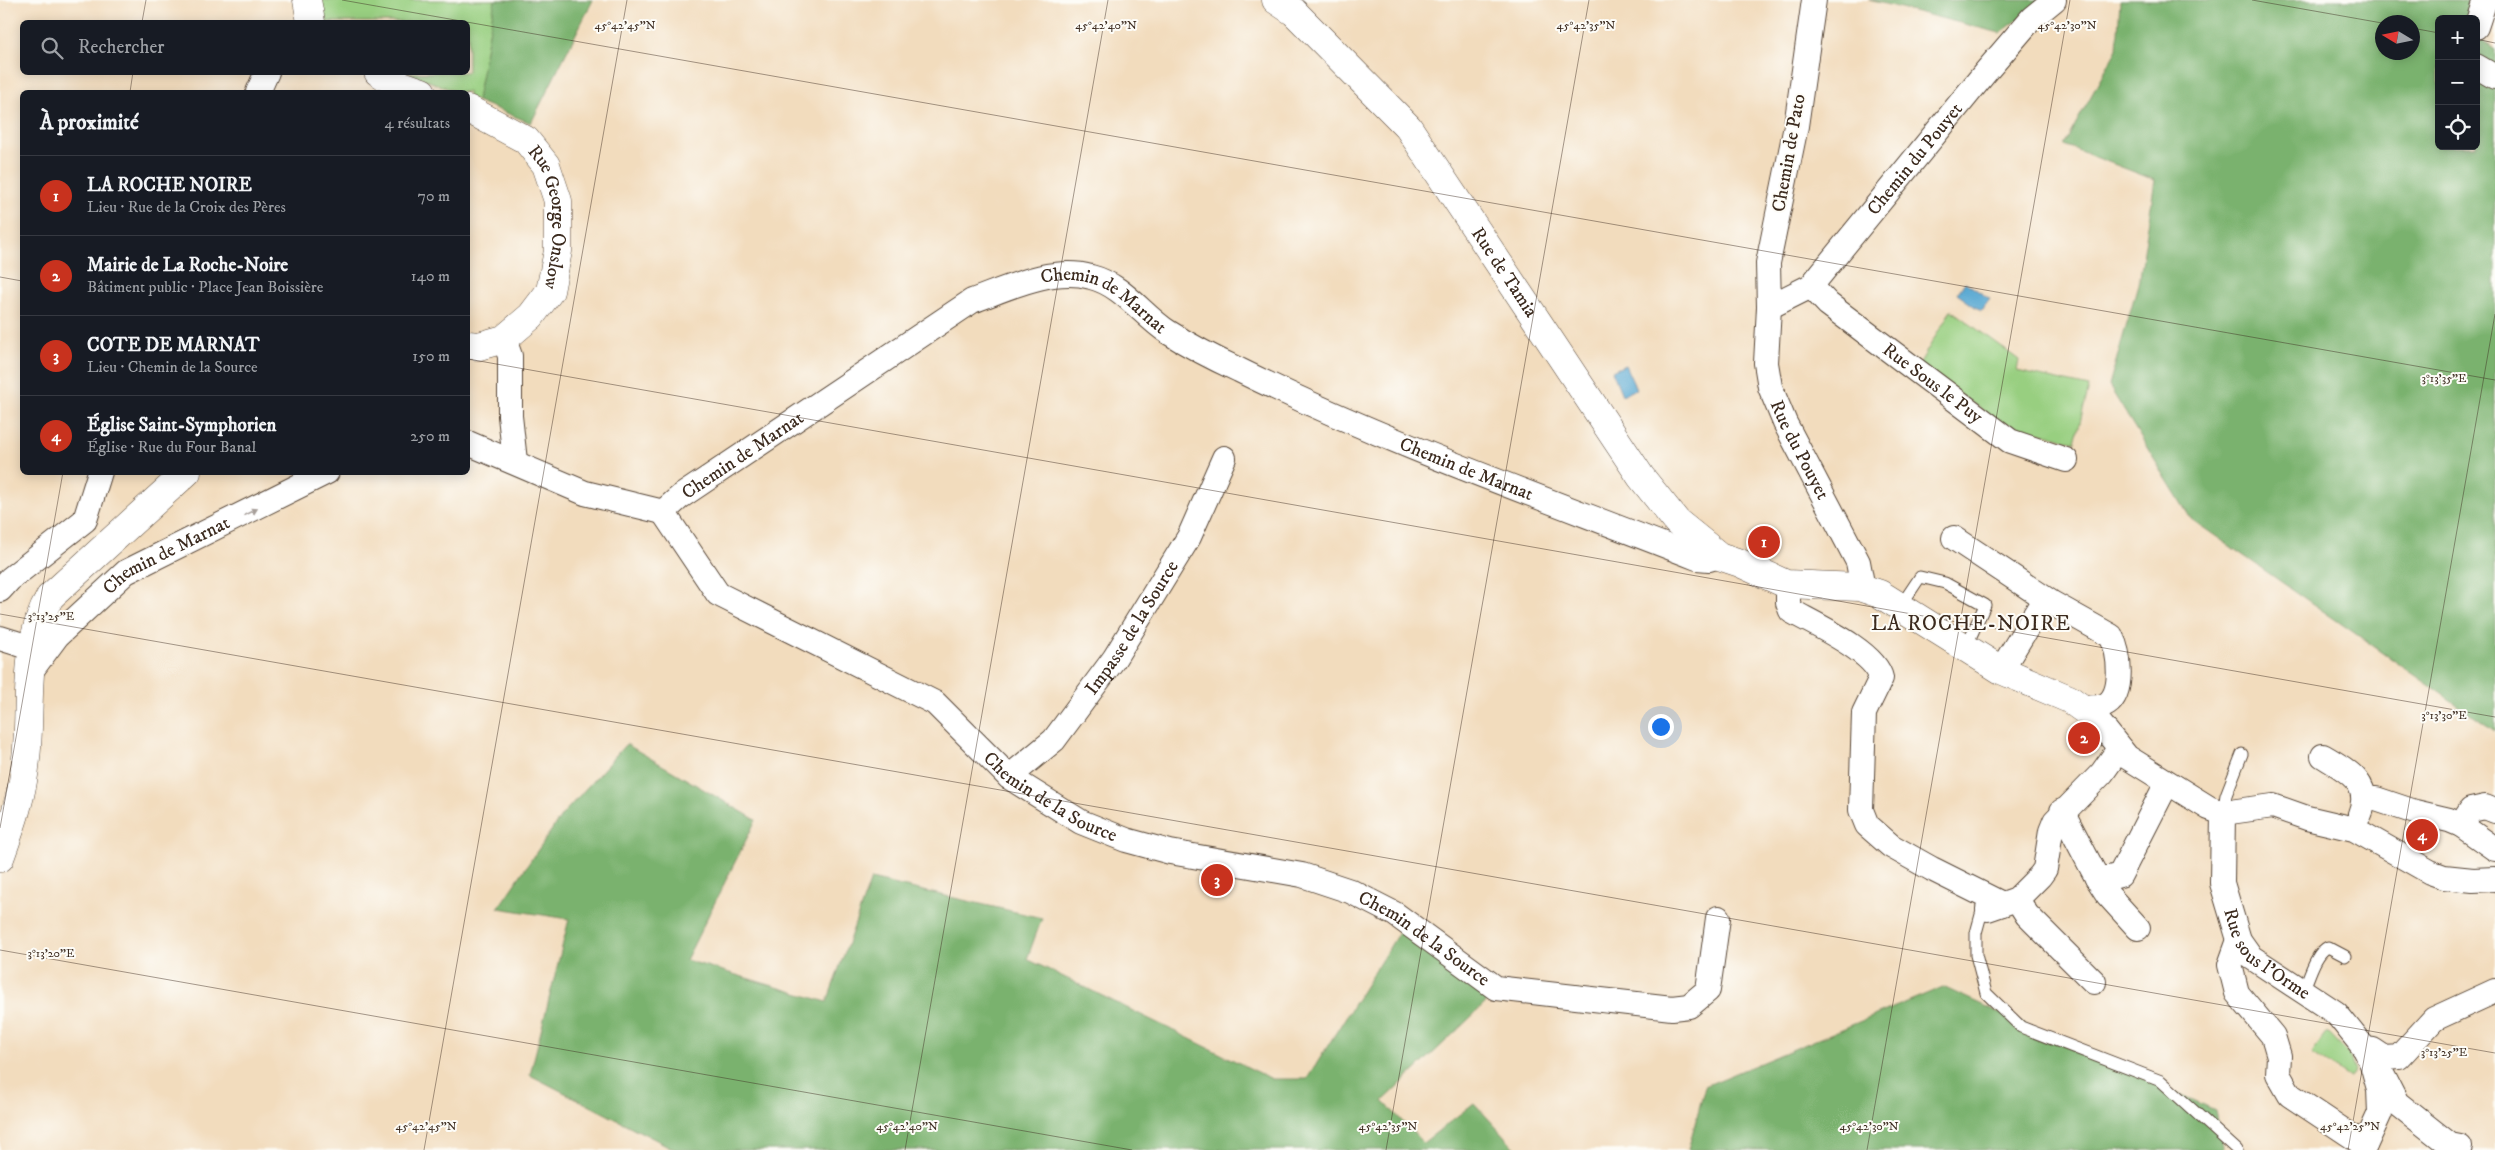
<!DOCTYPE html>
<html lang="fr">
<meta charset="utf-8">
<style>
:root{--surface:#171b24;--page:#242831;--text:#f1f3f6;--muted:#9ea1a6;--line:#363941;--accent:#c8321e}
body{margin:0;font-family:"IM FELL DW Pica",serif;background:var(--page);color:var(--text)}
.controls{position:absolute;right:15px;top:15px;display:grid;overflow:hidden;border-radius:8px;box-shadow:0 2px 12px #0003}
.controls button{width:45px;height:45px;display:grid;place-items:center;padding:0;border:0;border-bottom:1px solid var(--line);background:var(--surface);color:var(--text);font:25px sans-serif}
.compass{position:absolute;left:2375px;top:15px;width:45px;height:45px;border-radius:50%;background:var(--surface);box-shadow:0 2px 12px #0003;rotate:280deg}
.you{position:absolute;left:1660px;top:726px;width:18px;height:18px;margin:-12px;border:4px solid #fff;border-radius:50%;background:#1a73e8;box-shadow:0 0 0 8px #1a73e833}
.badge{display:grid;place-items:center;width:32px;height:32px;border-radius:50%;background:var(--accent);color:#fff;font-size:16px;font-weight:700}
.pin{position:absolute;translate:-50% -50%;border:2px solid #fff;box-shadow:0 1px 5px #0006}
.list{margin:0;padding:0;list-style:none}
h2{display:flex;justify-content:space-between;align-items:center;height:65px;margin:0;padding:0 20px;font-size:21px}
h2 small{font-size:16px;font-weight:400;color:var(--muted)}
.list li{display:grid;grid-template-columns:32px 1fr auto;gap:15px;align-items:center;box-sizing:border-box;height:80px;padding:0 20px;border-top:1px solid var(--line)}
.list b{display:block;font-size:19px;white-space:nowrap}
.list p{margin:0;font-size:16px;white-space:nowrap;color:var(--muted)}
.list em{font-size:16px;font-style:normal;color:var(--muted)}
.icon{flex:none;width:28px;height:28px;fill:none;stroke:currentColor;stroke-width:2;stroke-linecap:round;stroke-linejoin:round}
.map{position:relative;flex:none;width:2495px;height:1150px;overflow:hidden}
.search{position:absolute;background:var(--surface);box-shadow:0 2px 12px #0003;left:20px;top:20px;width:450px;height:55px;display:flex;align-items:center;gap:12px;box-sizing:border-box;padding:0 18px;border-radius:8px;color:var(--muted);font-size:19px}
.panel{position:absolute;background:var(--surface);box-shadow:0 2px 12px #0003;left:20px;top:90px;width:450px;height:385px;border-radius:8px}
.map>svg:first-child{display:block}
.green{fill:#98cf80;stroke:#6a7c4f}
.forest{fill:#7ab26e;stroke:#5a6e46;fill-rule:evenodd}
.water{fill:#57a7d1;stroke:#496878}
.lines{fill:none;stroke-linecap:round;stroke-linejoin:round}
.service-casing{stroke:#564536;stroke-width:13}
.minor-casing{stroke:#564536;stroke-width:26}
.tertiary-casing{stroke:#564536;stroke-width:29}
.service{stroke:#fff;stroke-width:11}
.minor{stroke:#fff;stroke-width:24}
.tertiary{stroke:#fff;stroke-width:28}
.oneway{fill:#a79f9a}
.ticks{fill:none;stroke:#3b2a1e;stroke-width:1;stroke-opacity:0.45}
.labels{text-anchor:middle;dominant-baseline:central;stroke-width:4;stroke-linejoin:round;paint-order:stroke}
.street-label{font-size:19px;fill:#3b2a1e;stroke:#fdfcf7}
.quarter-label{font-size:21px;letter-spacing:1px;fill:#3b2a1e;stroke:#fdfcf7}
.ticks-label{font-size:12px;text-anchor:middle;fill:#3b2a1e;stroke:#fdfcf7;stroke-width:4;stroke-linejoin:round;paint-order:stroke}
</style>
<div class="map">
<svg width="2495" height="1150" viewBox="0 0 2495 1150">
<rect width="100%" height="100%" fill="#fdfcf7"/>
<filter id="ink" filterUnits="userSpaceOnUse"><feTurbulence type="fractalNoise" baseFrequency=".02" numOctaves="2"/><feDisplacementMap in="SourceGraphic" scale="10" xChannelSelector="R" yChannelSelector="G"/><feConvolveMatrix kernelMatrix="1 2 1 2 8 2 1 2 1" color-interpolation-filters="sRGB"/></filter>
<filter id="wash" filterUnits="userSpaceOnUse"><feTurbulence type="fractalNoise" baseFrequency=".0096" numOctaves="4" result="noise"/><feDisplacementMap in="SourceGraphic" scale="20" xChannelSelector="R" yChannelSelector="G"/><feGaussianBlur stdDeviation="1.12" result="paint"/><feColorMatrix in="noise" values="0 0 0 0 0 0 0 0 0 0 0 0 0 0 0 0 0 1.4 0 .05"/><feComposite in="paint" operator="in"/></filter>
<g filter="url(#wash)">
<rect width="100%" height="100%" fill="#f2dcbd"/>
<path class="green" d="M318 0H495L477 101 468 97V92H457L408 73 468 72V22H324Z
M1951 310 2019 360 2017 371 2089 387 2075 442 2000 422 1918 366Z
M2327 1032 2349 1055 2355 1072 2350 1078 2312 1053Z"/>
<path class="forest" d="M495 0H593L531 123 477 101Z
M1869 0H2045L2000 33Z
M2120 0H2477L2468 19H2439V146H2476V35L2495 50V731L2191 519 2109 386 2140 277 2155 180 2064 145 2117 49ZM2382 22H2412V52H2382Z
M626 744 756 820 686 960 827 1002 871 879 1042 918 1027 959 1272 1079H1307L1399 932 1492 997 1383 1101 1423 1143 1474 1103 1517 1150H676L530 1075 569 919 498 908 562 815Z
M1943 987 2215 1111 2223 1150H1688L1705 1086Z"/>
<path class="water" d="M1965 282 1990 299 1981 311 1957 294Z
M1625 365 1636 389 1622 395 1612 371Z"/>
</g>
<g filter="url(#ink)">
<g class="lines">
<defs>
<path id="service" d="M1900 607 1920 577 1945 583 1985 605 1966 647
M2223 813 2226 795 2242 754
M1982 911 1976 933V955L1986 993 2021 1027 2161 1081 2237 1150
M2303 991C2309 978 2315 953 2328 947L2345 956"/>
<g id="minor">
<path id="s1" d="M1814 0 1796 126 1768 263 1769 307 1766 363 1770 387 1785 423 1858 562 1861 578 1859 587"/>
<path d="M2476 27 2485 0"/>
<path d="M2476 66 2495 77"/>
<path d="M258 92 267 72"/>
<path id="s2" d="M1811 286 1828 304 2010 441 2066 460"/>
<path id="s3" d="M1769 307 1811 286 1984 74 2032 18 2054 0"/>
<path d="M504 339 510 356V416L515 461"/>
<path d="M468 443 585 493 663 512"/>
<path id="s4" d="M663 512 718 594 935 703 1009 777 1081 822 1126 840 1170 852 1302 875 1350 891 1395 914 1496 988 1672 1008 1689 1006 1708 990 1718 918"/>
<path id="s5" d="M663 512 680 497 972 301C1008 288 1052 266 1091 277 1123 285 1142 315 1168 332 1190 346 1215 359 1239 370 1386 443 1544 498 1697 558L1709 559 1719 556"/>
<path d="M1954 538 2052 603 2111 636C2120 653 2124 692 2107 704 2100 709 2091 706 2083 709"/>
<path d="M1794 585 1788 591V603L1791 611C1814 624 1876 652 1881 678L1864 713 1861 810 1867 825 1891 846 1932 869 2002 904"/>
<path d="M0 590 10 579 85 520 100 472"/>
<path d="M0 638 32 648"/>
<path d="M2001 670 2039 608"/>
<path id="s6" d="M31 671 57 636 126 572 327 472"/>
<path d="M2083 709 2098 721 2127 757 2209 808 2223 813 2273 806 2307 818 2354 829 2430 872 2444 877 2473 880 2495 879"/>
<path d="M2323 756C2346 770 2373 783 2360 814"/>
<path id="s7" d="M1009 777 1054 740 1114 659 1189 537 1224 458"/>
<path d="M2365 799H2376L2415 812 2449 820 2461 825 2495 849"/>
<path d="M2062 811 2097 878 2108 895 2138 928"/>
<path id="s8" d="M2223 813 2222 883 2239 940 2251 957 2336 1013 2365 1049 2372 1064 2379 1089 2380 1113 2363 1150"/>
<path d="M2461 825 2471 810 2485 807 2495 811"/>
<path d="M2097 878H2109L2120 875 2167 783"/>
<path d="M2017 899 2027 915 2094 982"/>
<path d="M1988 909 2017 899 2040 876 2045 869 2051 831 2055 821 2102 773 2119 749"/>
<path d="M2239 940 2230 965 2237 993 2273 1036 2279 1056 2278 1074 2290 1095 2365 1145"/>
<path d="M2365 1049 2373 1050 2385 1058 2399 1057 2434 1019 2495 991"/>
<path d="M2381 1072 2397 1103 2450 1145 2460 1147"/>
</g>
<g id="tertiary">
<path d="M307 0 311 22"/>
<path id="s9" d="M1276 0 1294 12 1408 127 1641 477 1677 522 1719 556 1740 563 1786 584 1859 587 1880 594 2001 670 2069 699 2083 709"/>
<path d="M378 72 396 83 422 92"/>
<path id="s10" d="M468 109 526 140 546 165 558 201V251L550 291 531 316 504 339 479 346 468 345"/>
<path d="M0 858C12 825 23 794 26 759 32 706 22 644 50 597L187 472"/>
</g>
</defs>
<use href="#service" class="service-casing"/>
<use href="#minor" class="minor-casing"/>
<use href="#tertiary" class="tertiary-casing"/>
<use href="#service" class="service"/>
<use href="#minor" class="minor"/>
<use href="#tertiary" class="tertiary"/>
</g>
<defs><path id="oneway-solid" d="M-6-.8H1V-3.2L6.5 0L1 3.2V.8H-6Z" transform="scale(1.25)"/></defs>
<use class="oneway" href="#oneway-solid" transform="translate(251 512) rotate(-27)"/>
</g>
<path class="ticks" d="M342 0 2495 380M2252 0 2382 23M142 22 146 0M2412 28 2439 33M2476 39 2495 43M130 92 133 72M0 277 22 281M468 359 2495 717M0 614 2495 1053M0 828 63 472M0 950 1132 1150M424 1150 627 0M905 1150 1108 0M1386 1150 1589 0M1867 1150 2070 0M2348 1150 2495 314"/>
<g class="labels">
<g class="street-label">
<text transform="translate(1789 153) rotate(-80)">Chemin de Pato</text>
<text stroke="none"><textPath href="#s3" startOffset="211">Chemin du Pouyet</textPath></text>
<text stroke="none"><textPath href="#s10" startOffset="150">Rue George Onslow</textPath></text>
<text stroke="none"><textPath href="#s9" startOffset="358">Rue de Tamia</textPath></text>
<text stroke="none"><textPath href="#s5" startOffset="518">Chemin de Marnat</textPath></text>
<text stroke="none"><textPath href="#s2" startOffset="156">Rue Sous le Puy</textPath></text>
<text stroke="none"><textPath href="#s1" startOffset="461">Rue du Pouyet</textPath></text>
<text stroke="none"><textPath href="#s5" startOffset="98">Chemin de Marnat</textPath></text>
<text stroke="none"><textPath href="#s5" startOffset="922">Chemin de Marnat</textPath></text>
<text stroke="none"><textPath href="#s6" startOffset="181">Chemin de Marnat</textPath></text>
<text stroke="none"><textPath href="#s7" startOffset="195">Impasse de la Source</textPath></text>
<text stroke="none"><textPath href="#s4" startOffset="492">Chemin de la Source</textPath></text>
<text stroke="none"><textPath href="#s4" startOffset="898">Chemin de la Source</textPath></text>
<text stroke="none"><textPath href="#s8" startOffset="158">Rue sous l'Orme</textPath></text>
</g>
<g class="quarter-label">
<text x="1971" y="624">LA ROCHE-NOIRE</text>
</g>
</g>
<g class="ticks-label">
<text x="625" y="29">45°42'45"N</text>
<text x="1106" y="29">45°42'40"N</text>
<text x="1586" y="29">45°42'35"N</text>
<text x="2067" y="29">45°42'30"N</text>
<text x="2444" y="382">3°13'35"E</text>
<text x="51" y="620">3°13'25"E</text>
<text x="2444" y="719">3°13'30"E</text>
<text x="51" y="957">3°13'20"E</text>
<text x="2444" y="1056">3°13'25"E</text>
<text x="426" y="1130">45°42'45"N</text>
<text x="907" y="1130">45°42'40"N</text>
<text x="1388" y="1130">45°42'35"N</text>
<text x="1869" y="1130">45°42'30"N</text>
<text x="2350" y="1130">45°42'25"N</text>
</g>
</svg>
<div class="controls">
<button>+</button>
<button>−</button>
<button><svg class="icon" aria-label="locate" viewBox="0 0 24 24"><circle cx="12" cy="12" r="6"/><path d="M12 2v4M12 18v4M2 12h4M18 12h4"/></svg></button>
</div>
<svg class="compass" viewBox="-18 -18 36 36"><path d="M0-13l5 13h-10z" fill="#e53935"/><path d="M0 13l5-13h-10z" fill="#9ea1a6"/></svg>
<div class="you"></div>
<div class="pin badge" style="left:1764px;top:542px">1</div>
<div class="pin badge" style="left:2084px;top:738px">2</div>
<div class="pin badge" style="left:1217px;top:880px">3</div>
<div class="pin badge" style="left:2422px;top:835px">4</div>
<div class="search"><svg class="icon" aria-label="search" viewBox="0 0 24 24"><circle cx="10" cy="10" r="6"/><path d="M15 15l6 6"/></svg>Rechercher</div>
<section class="panel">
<h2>À proximité<small>4 résultats</small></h2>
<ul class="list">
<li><span class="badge">1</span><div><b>LA ROCHE NOIRE</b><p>Lieu · Rue de la Croix des Pères</p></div><em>70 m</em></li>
<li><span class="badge">2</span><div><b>Mairie de La Roche-Noire</b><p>Bâtiment public · Place Jean Boissière</p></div><em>140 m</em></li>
<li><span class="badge">3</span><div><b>COTE DE MARNAT</b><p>Lieu · Chemin de la Source</p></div><em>150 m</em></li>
<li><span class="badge">4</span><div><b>Église Saint-Symphorien</b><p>Église · Rue du Four Banal</p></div><em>250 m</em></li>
</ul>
</section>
</div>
